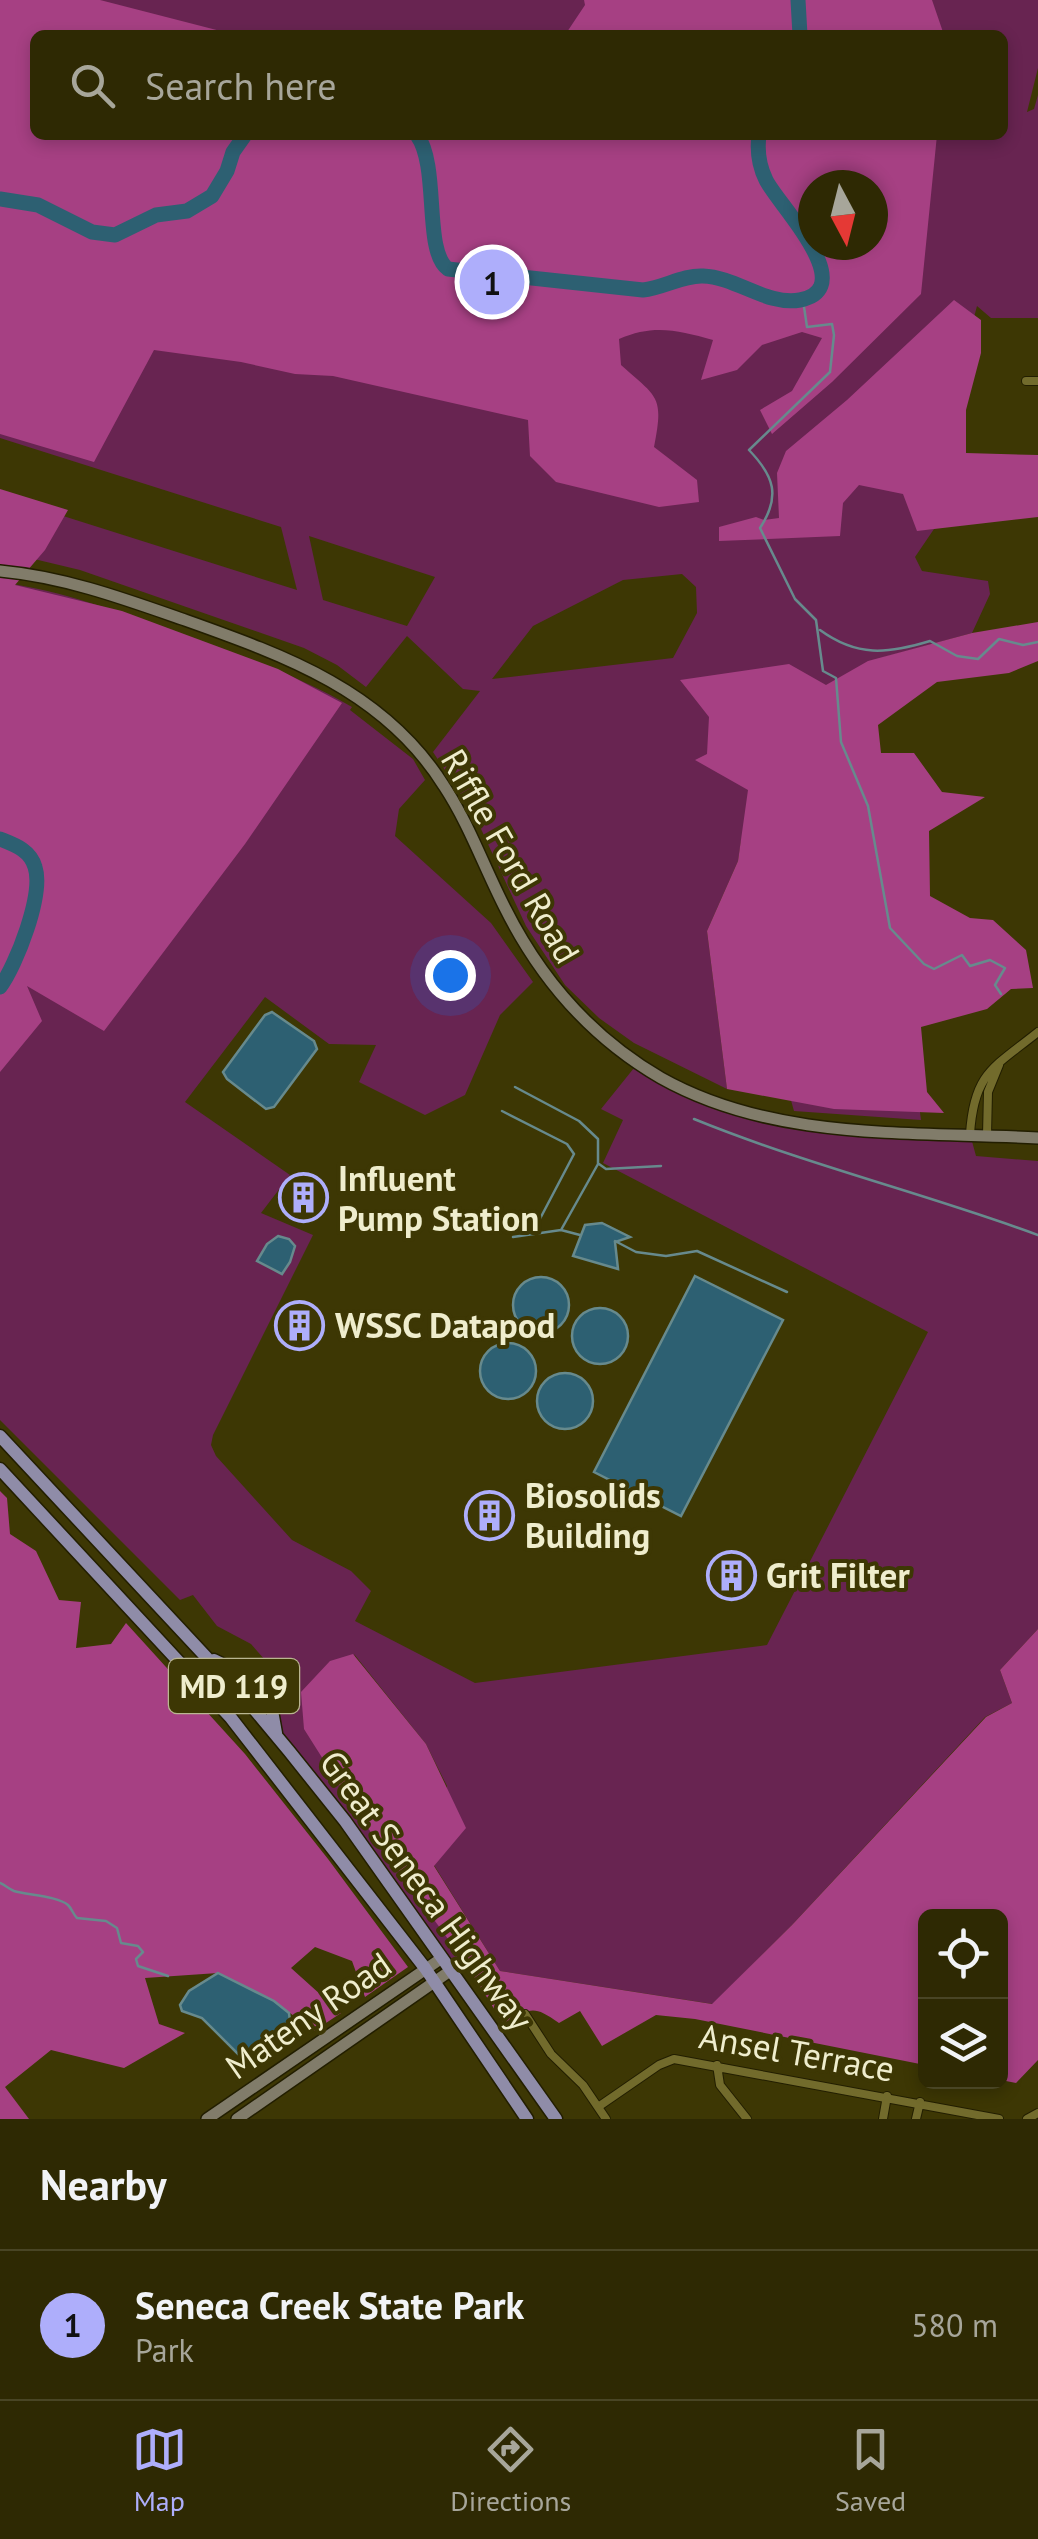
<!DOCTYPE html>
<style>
:root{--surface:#2e2903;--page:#36310d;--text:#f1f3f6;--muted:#a7a69a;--line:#494525;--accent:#aeaefb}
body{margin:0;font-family:"PT Sans",sans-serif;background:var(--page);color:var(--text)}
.controls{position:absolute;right:30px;bottom:30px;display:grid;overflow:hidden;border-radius:15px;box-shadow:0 5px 15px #0003}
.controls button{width:90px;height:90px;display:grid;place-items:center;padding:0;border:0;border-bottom:2px solid var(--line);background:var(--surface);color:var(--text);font:50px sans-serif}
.compass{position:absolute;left:798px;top:170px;width:90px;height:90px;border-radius:50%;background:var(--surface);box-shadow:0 5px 15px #0003;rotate:173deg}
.you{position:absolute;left:450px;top:975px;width:35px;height:35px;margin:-25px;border:8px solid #fff;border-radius:50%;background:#1a73e8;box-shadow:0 0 0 15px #1a73e833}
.badge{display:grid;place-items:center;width:65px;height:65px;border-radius:50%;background:var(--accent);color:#111;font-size:32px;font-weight:700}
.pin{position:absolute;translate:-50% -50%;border:5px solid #fff;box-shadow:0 2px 10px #0006}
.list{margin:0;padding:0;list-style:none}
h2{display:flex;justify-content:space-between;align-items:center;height:130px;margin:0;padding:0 40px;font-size:42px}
h2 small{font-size:32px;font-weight:400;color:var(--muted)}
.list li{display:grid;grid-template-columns:65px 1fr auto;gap:30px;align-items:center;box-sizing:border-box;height:150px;padding:0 40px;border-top:2px solid var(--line)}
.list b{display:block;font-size:38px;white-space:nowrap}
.list p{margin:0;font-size:32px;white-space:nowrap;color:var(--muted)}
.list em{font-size:32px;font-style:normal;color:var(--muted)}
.icon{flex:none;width:55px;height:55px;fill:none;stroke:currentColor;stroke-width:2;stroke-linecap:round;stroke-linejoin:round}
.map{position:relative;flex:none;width:1038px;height:2119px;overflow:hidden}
.search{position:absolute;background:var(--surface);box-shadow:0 5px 15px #0003;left:30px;right:30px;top:30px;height:110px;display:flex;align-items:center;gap:25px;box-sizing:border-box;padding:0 35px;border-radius:15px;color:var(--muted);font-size:38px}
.sheet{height:280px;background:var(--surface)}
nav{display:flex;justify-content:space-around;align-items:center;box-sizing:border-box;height:140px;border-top:2px solid var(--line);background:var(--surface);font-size:28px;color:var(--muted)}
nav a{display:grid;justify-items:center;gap:5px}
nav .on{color:var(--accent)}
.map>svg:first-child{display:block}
.green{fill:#682451;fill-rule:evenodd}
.forest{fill:#a64083;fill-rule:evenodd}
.water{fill:#2d6072;stroke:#678a8d;stroke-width:2.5}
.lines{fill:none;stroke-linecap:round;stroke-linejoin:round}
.stream{stroke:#678a8d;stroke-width:2.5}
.river{stroke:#2d6072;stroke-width:15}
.street-casing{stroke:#221e00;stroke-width:10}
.secondary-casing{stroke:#221e00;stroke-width:14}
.primary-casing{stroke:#221e00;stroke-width:15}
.street{stroke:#726b2c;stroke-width:8}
.secondary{stroke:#817c6a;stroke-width:11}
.primary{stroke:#8f8ca8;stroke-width:12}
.labels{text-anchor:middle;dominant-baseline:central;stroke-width:8;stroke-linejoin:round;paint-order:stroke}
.shield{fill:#3d3704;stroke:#bab691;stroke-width:2.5}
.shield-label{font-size:32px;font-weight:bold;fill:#efedcd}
.street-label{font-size:35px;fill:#efedcd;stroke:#3d3704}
.poi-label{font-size:35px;font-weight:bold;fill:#efedcd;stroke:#3d3704;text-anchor:start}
</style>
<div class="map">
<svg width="1038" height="2119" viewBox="0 0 1038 2119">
<rect width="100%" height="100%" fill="#3d3704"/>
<path class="green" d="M0 0H1038V68L1027 112 1034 109 1038 95V318H991L977 306 918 530 934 529 915 557 922 571 988 581 990 594 972 633 885 657 848 794 891 888 921 1120 794 1111 754 969 741 841 738 861 707 931 727 1089 634 1043 599 1018 565 985 526 926 475 816 433 752 480 691 463 689 407 636 366 687 337 665 304 648 80 570 34 559 0 496 297 590 281 527 0 438ZM35 35H1003V135H35ZM813 185H873V245H813ZM309 536 435 577 407 626 323 600ZM682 574 696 587 697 613 673 658 492 679 533 626 623 580Z
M0 582C63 591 120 612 179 634 239 655 297 675 352 707L350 710 413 759 425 780 399 809 395 836 491 923 533 982 500 1015 465 1095 425 1115 359 1082 376 1045 329 1044 265 997 185 1102 290 1175 261 1213 313 1235 213 1435 211 1445 216 1456 292 1540 351 1571 371 1591 355 1621 475 1683 767 1645 928 1332 603 1163 623 1120 601 1109 638 1063 661 1078 774 1120 970 1134 976 1156 1038 1161V1629L1000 1670 1012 1703 985 1717 792 1925 713 2004 500 1971 434 1865 447 1786 426 1744 354 1654 452 1941 466 1964 450 1971 279 1740 272 1715 280 1677 251 1644 217 1626 193 1595 180 1600 0 1420Z"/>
<path class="forest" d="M0 0H100L236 35H35V135H937L921 294 832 382 772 434 760 410 792 391 822 338 802 332 762 345 737 370 701 380 713 340C678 330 653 324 619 339L621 365C658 398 664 396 654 447L697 480 699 502 659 507 556 482 530 456 528 420 333 376 295 374 241 362 154 350 94 462 0 434ZM813 185H873V245H813Z
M584 0H932L944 35H565L585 5Z
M954 300 981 320V353L966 410V453L1038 455V517L917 531 903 494 859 485 843 503 840 536 719 541V527L756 517 764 520 779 518 777 473 786 451 847 400Z
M0 489 68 510 45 550 15 585 122 611 278 669 342 703 245 844 104 1031 27 986 42 1021 0 1072Z
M1038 622V661L1009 673 937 682 878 725 881 753H914L942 792 985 797 929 831 930 896 970 918 993 920 1026 950 1033 988 1011 989 987 1009 921 1027 927 1092 944 1113 834 1109 727 1089 707 931 738 861 748 790 695 760 707 754 709 717 680 680 789 664 826 685 868 661 972 633Z
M0 1491 7 1498 10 1534 36 1551 59 1600 81 1602 76 1648 111 1644 126 1623 245 1754 328 1859 408 1967 365 1997 352 1961 315 1947 291 1968 341 2013 314 2031 274 2001 218 1973 145 1978 159 2024 185 2033 124 2068 51 2050 5 2087 29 2119H0Z
M1038 1629V2060L1016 2083 1001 2080 1000 1916H926L925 2065 695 2019 656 2015 602 2046 580 2011 559 2023C532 2004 531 2009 503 2023L466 1964 357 1813 304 1729 301 1692 330 1661 353 1654 426 1744 466 1828 434 1866 500 1971 712 2004 792 1925 986 1717 1012 1703 1000 1670Z"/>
<path class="water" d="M272 1012 314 1041 317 1049 274 1107 266 1109 227 1079 223 1072 265 1015Z
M602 1223 630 1237 615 1242 618 1269 573 1256 585 1225Z
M278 1236 289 1239 295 1246 290 1262 282 1274 257 1261 267 1244Z
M695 1276 783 1320 681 1516 594 1472Z
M513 1305a28 28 0 1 1 56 0a28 28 0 1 1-56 0Z
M572 1336a28 28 0 1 1 56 0a28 28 0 1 1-56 0Z
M480 1371a28 28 0 1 1 56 0a28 28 0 1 1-56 0Z
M537 1401a28 28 0 1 1 56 0a28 28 0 1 1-56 0Z
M218 1973 274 2001 289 2013 290 2021 263 2043 238 2054 202 2018 182 2011 180 2005 189 1991Z"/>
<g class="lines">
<path class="stream" d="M803 300 807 327 832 324 834 335 830 372 749 450C774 476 781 496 760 528L795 599 816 620 823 671 836 678 841 742 868 806 890 928 924 964 934 969 962 955 970 966 990 960 1005 968 995 985 1001 994
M820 630C857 657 887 654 930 641L957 656 978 659 999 639 1023 645 1038 642
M515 1087 579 1121 598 1139V1164L561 1230
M502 1111 567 1144 574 1154 532 1234
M694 1119C807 1165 924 1193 1038 1235
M599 1164 606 1169 661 1166
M513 1237 561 1230 580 1235
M615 1241 636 1252 666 1256 697 1251 787 1292
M0 1883C5 1885 9 1889 14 1891 26 1895 58 1896 68 1905 72 1909 73 1914 77 1918L106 1921 117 1928 121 1943 138 1946 143 1952 136 1959 138 1966 168 1976"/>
<path class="river" d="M798 0 800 35
M417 135C440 167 423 251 448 269L643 290C663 288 683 275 703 276 736 277 767 306 800 300 862 288 776 202 766 180 759 166 757 150 759 135
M0 199 38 205 92 232 115 235 156 215 187 211 212 196 227 171 233 152 245 135
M0 839C15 845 30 850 35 867 44 894 16 966 0 987"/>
<defs>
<path id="street" d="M1026 381H1038
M970 1134C974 1073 993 1068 1038 1032
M987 1135 988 1092 999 1065
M525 2014 551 2054 583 2085 606 2119
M717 2065 720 2085 747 2119
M598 2107 659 2065 674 2059 999 2119
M883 2119 887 2096
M916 2119 920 2102
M1027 2119 1038 2113"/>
<path id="secondary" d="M0 571C64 577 122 598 182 619 283 655 384 690 444 786 469 824 484 867 505 908 540 978 592 1038 661 1078 775 1142 912 1131 1038 1138
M207 2119 442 1958
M237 2119 450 1971"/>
<path id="primary" d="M0 1436 249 1703 289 1751 345 1821 556 2119
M0 1469 231 1718 425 1968 527 2119
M214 1660C240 1674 260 1678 288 1671
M276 1733 271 1705 280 1678"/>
</defs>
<use href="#street" class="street-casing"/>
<use href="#secondary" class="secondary-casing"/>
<use href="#primary" class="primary-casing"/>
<use href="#street" class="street"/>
<use href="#secondary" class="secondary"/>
<use href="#primary" class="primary"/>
</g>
<defs>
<symbol id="building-ring" viewBox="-11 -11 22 22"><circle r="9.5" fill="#3d3704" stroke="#aeaefb" stroke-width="1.5"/><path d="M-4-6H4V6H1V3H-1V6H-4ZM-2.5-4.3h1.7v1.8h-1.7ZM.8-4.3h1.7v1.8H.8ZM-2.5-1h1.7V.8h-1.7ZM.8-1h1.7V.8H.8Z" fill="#aeaefb"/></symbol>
</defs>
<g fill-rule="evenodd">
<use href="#building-ring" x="276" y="1170" width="55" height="55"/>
<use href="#building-ring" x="272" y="1298" width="55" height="55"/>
<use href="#building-ring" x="462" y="1488" width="55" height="55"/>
<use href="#building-ring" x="704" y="1548" width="55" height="55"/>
</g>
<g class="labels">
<rect class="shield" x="169" y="1659" width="130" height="54" rx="8"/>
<g class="shield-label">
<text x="234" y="1686">MD 119</text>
</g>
<g class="street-label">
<text transform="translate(511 856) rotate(60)">Riffle Ford Road</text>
<text transform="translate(427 1890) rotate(54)">Great Seneca Highway</text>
<text transform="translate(308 2015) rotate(-35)">Mateny Road</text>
<text transform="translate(797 2052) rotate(10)">Ansel Terrace</text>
</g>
<g class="poi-label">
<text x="338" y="1178">Influent<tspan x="338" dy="40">Pump Station</tspan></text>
<text x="335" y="1325">WSSC Datapod</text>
<text x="525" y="1495">Biosolids<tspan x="525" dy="40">Building</tspan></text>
<text x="766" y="1575">Grit Filter</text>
</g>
</g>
</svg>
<div class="controls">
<button><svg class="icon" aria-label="locate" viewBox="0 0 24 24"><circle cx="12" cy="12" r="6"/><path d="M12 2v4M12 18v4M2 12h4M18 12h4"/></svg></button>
<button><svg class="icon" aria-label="layers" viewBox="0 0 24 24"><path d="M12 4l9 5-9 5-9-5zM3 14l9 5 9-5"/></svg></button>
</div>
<svg class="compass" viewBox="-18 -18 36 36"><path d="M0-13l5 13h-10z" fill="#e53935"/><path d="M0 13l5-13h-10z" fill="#a7a69a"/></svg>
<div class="you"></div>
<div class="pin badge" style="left:492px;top:282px">1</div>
<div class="search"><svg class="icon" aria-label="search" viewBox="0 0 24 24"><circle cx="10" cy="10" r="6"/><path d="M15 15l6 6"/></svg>Search here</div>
</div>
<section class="sheet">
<h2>Nearby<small></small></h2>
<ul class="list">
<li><span class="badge">1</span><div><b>Seneca Creek State Park</b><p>Park</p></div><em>580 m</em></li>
</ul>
</section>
<nav>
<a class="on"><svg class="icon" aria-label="map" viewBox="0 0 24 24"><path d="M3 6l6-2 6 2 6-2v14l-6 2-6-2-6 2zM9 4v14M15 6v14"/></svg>Map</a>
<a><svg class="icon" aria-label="directions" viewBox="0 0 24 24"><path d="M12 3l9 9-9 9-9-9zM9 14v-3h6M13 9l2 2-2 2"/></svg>Directions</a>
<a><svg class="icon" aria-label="saved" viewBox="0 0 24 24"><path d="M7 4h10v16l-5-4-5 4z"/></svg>Saved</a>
</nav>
